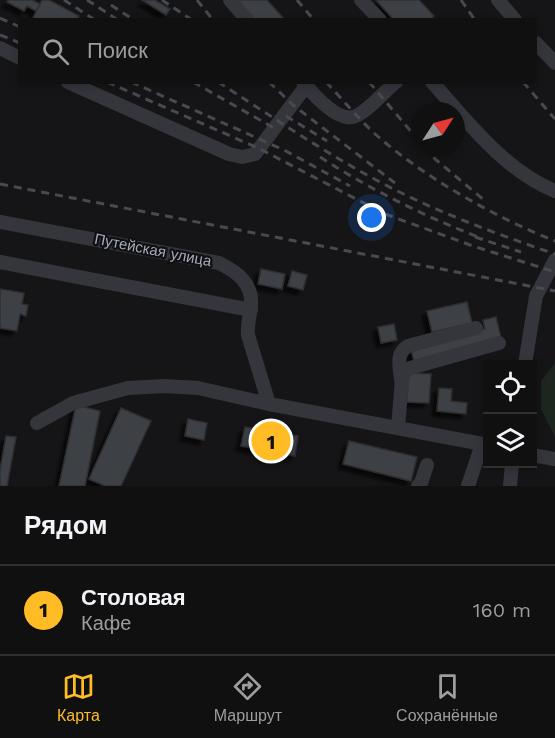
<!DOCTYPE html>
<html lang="ru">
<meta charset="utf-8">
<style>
:root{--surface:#101011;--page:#1e1e1f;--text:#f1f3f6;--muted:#9c9d9f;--line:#303031;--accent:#ffbc25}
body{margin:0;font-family:"Work Sans",sans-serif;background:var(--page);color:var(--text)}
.controls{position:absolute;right:18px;bottom:18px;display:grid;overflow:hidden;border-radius:0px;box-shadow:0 3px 9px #0003}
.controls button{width:54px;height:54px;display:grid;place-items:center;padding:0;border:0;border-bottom:2px solid var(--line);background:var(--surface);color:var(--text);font:30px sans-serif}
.compass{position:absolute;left:411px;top:102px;width:54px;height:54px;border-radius:50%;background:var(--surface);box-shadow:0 3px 9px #0003;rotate:54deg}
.you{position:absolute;left:372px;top:218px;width:21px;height:21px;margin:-15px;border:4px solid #fff;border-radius:50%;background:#1a73e8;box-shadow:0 0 0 9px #1a73e833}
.badge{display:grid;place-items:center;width:39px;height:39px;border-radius:50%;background:var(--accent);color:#111;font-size:20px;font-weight:700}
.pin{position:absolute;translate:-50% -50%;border:3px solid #fff;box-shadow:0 2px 6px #0006}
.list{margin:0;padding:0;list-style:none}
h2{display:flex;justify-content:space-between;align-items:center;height:78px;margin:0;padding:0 24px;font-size:26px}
h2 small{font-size:20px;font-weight:400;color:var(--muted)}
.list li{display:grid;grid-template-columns:39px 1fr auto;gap:18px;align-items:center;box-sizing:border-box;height:90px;padding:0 24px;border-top:2px solid var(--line)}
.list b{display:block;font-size:22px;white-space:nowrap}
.list p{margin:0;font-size:20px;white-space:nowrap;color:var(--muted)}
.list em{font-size:20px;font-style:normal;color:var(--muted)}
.icon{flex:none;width:33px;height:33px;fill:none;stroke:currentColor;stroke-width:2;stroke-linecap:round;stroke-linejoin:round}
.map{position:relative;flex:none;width:555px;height:486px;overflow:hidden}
.search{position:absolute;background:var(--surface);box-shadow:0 3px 9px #0003;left:18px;right:18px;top:18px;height:66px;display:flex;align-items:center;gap:15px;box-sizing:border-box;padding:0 21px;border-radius:0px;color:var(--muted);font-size:22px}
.sheet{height:168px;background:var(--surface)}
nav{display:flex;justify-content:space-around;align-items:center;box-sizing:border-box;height:84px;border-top:2px solid var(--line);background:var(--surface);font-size:16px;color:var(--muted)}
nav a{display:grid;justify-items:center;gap:3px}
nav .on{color:var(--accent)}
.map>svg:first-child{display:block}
.green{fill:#1c251e}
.building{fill:#3e4044;stroke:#2f2f33;stroke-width:1.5;filter:url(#shadow)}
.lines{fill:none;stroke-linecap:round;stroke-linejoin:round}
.minor{stroke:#35363c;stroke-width:14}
.rail{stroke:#484a51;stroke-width:3;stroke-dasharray:8 6;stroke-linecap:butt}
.labels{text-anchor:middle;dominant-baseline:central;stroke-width:4.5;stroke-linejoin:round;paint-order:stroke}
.street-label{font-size:15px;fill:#a5abb8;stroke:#101012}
</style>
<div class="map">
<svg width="555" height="486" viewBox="0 0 555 486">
<defs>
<filter id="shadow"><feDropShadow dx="-5" dy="5" stdDeviation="1.5" flood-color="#0009"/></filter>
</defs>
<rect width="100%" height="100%" fill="#151517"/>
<path class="green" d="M555 363V437L541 409V381Z"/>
<path class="building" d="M8 0H32L40 4 36 11 27 6 24 11 7 2Z
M42 0H49L79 16 77 20H37L33 18Z
M142 0H155L170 9 166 15Z
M237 0H267L285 20H254Z
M376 0H419L434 16 430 20H394Z
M261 269 285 274 282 289 258 284Z
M292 271 307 275 303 290 288 286Z
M0 289 24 293 22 304 28 305 26 316 20 314 17 331 0 328Z
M467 302 472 323 432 332 427 311Z
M496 317 501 338 414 361 411 349 485 329 483 320Z
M394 324 397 340 381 343 378 327Z
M408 373 431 374 429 403 407 402Z
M439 388 452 389 451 401 467 403 466 414 437 411Z
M76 405 100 411 85 486H59Z
M121 408 151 421 121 486H105L89 479Z
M188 419 207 423 204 440 185 436Z
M245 427 298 436 295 456 241 446Z
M6 436 16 437 7 486H0V470Z
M349 441 417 457 411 481 343 464Z"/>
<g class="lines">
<path class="minor" d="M230 0 247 20
M361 0 380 20
M498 0 515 20
M536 43 555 63
M0 48 20 58
M68 82 229 154 242 157 255 154 306 86
M303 82C314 95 339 124 356 116 371 109 383 92 396 82
M432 82C468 122 504 170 555 191
M0 222 219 263C237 272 253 283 251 306 250 316 247 325 248 335L269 404
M0 262 251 310
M525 364 536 296 555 260
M401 380C400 367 395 354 408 346L476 328
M37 423 73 403 128 388 164 386 198 388 269 404 488 445
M398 428 402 379 405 372 410 368 499 343
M532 455 555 459
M418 486 421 483 427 465
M468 486 482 444
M510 486 512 464"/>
<path class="rail" d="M64 0 95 20
M87 0 118 20
M162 0 192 20
M197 0 213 20
M297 0 314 20
M461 0 475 20
M111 5 134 20
M0 18 20 27
M0 35 20 43
M107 82 258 148 385 214 473 246 555 272
M131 82 284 150 350 186
M193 82 274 128
M218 82C271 116 322 151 378 181 434 211 494 233 555 254
M269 82 293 105 395 183
M326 82C342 99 357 117 374 133 422 176 494 217 555 241
M369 82 420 142
M523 82 555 119
M286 116 327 141
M424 147 435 159 484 200
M320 157C373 191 424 216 483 239
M0 184 555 291
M475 237 521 252"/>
</g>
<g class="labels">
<g class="street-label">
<text transform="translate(153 250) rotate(11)">Путейская улица</text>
</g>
</g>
</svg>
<div class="controls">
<button><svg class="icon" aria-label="locate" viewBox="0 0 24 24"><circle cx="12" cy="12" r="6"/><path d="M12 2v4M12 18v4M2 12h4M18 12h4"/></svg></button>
<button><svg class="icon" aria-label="layers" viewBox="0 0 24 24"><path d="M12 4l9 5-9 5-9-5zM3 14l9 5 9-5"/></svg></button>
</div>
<svg class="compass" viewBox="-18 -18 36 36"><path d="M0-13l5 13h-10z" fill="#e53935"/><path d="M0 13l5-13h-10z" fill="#9c9d9f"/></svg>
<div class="you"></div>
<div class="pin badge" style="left:271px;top:441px">1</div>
<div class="search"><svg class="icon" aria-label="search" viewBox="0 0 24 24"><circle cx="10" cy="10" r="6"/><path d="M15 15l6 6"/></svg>Поиск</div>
</div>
<section class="sheet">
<h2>Рядом<small></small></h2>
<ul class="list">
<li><span class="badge">1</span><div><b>Столовая</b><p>Кафе</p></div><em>160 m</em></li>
</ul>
</section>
<nav>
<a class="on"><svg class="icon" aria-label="map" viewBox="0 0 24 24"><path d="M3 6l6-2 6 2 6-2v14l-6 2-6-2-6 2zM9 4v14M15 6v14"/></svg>Карта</a>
<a><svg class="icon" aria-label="directions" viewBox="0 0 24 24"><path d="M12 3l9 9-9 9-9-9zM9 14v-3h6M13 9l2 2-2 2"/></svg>Маршрут</a>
<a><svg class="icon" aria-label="saved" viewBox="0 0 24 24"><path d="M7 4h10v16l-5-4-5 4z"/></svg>Сохранённые</a>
</nav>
